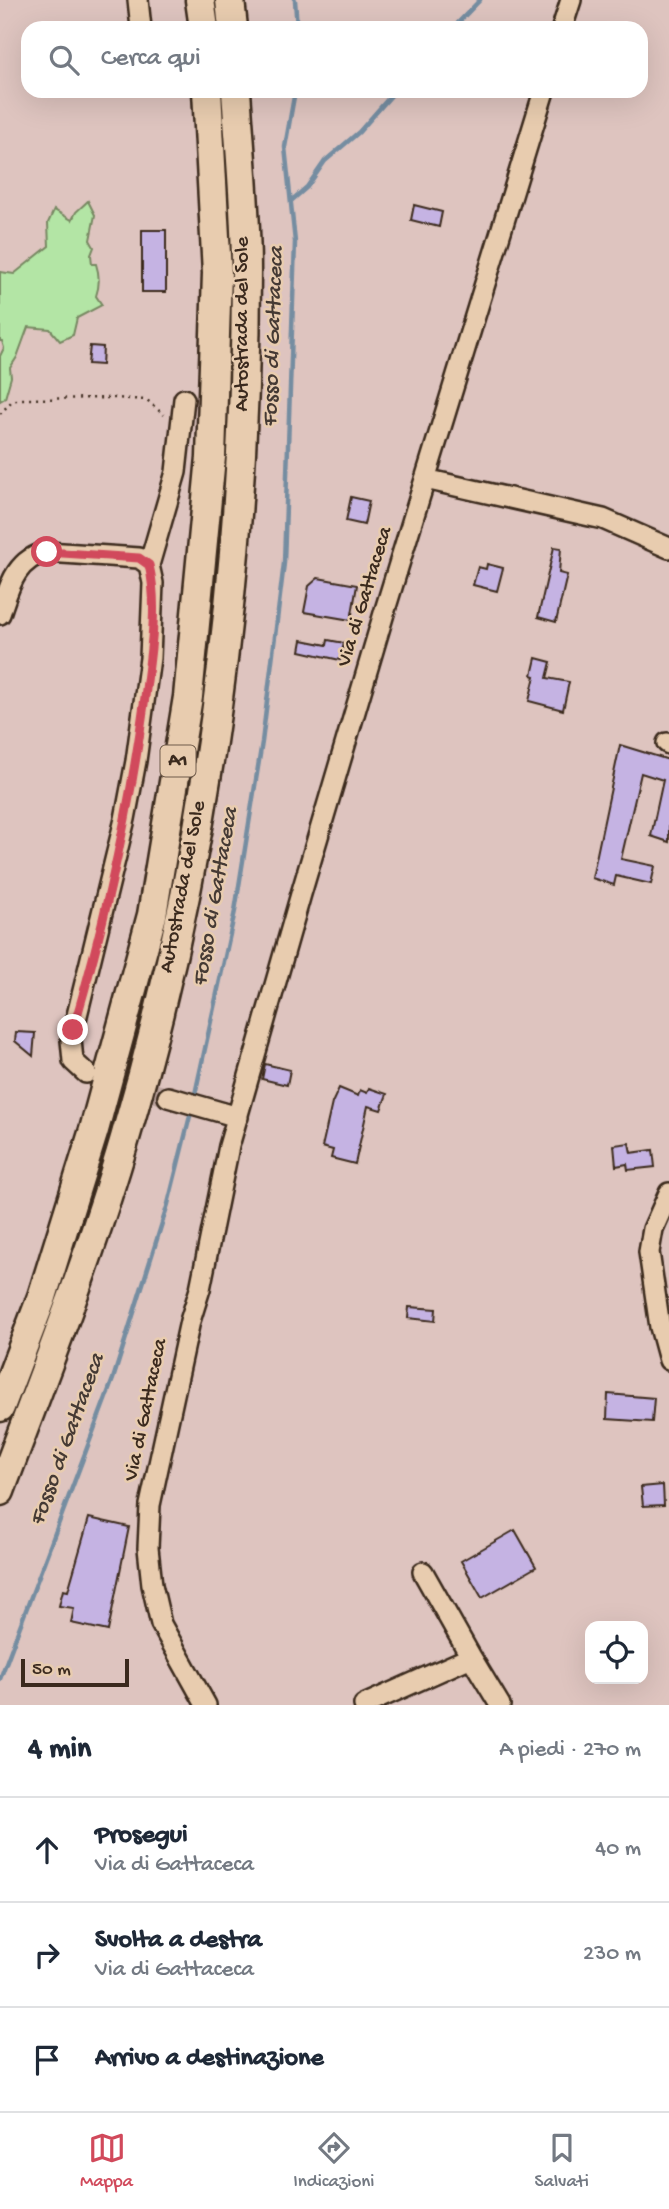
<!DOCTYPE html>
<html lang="it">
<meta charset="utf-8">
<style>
:root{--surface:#fff;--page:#f6f6f7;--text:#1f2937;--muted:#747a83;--line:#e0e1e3;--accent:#d1495b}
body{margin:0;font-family:"Gochi Hand",sans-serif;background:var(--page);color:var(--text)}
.controls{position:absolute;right:21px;bottom:21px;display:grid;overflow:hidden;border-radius:14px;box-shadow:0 7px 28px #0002}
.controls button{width:63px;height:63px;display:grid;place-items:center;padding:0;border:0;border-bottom:2px solid var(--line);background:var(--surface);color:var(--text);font:35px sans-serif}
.scale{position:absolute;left:21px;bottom:18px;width:108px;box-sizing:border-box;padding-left:7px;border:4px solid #3b2a1e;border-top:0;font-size:19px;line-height:24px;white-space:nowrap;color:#3b2a1e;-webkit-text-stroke:5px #e8ccaf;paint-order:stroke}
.stop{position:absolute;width:21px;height:21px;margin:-16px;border:5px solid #d1495b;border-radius:50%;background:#fff}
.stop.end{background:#d1495b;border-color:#fff;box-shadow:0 2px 7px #0008}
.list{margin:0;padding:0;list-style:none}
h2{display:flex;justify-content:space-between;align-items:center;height:91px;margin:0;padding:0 28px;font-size:30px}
h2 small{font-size:23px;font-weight:400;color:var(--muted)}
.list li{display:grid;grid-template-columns:46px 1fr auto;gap:21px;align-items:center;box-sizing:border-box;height:105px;padding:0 28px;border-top:2px solid var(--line)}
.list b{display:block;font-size:26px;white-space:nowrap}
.list p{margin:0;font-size:23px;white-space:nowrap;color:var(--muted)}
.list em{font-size:23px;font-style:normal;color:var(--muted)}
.icon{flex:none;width:38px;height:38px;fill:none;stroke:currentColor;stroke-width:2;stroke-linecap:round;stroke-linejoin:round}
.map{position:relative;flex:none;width:669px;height:1705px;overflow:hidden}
.search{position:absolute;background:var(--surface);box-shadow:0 7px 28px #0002;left:21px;right:21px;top:21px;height:77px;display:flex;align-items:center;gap:18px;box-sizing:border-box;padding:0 24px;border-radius:21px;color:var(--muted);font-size:26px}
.sheet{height:406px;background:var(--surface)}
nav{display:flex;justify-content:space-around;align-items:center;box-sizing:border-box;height:98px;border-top:2px solid var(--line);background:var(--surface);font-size:19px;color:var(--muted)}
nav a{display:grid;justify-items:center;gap:4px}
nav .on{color:var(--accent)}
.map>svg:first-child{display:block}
.green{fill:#b3e5a5;stroke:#778862;stroke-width:2}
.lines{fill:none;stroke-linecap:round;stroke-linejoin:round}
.stream{stroke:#758da1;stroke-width:4.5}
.building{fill:#c5b3e3;stroke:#3b2a1e;stroke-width:2}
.minor-tunnel{stroke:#bda59f;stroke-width:19;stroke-dasharray:19 10;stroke-linecap:butt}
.minor-casing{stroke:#3b2a1e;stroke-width:24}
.highway-casing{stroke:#3b2a1e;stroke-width:33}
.path{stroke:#3b2a1e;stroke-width:2.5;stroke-dasharray:2 5;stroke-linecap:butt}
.minor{stroke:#e8ccaf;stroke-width:19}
.highway{stroke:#e8ccaf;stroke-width:28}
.route{stroke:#d1495b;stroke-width:9}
.labels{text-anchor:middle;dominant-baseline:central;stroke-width:5;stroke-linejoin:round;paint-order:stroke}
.shield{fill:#e8ccaf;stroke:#6f5b4a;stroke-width:2}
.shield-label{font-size:19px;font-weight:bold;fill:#3b2a1e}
.street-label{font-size:21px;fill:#3b2a1e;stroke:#e8ccaf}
.water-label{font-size:23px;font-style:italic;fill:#453a34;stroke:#e8ccaf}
</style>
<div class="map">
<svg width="669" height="1705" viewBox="0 0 669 1705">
<rect width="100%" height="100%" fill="#dec4bf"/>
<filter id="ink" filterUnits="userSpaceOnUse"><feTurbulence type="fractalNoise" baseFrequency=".0143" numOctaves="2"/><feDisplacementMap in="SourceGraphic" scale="14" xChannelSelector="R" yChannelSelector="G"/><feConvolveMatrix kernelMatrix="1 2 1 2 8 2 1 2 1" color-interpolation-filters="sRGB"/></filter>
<g filter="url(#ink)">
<path class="green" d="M88 201 95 215 90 240 94 247 91 255 92 264H96C100 276 100 285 96 296L102 305 77 318 73 335 60 341 50 329 28 327 17 357 10 368 11 377 5 398 0 401V356L4 348 2 341H0V272L14 274 49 246 48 223 54 210 72 220 76 212Z"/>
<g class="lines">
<path class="stream" d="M295 0 297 28
M453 28 480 0
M291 201 307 187 325 161 359 132 395 91
M194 1099 235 911 262 742 284 563 295 242 285 147 295 91
M0 1679 113 1379 168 1204 192 1108"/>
</g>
<path class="building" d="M414 205 442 212 439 227 411 220Z
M142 230H166V292H142Z
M90 346 103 347 102 365 88 364Z
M351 497 369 501 364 525 346 521Z
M554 547 561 548 559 573 567 575 556 622 538 617Z
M487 564 503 568 497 591 473 585 478 567 486 569Z
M318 578 357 585 351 620 304 612 309 586Z
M302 640 327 645 328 640 344 643 340 660 300 651Z
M536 658 551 662 547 678 569 682 563 710 529 701 535 676 532 675Z
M620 745 669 760V842L651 836 663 780 641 773 621 859 655 866 651 884 616 876 614 885 592 878Z
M16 1032 35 1033 33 1056 15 1041Z
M265 1064 290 1070 287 1085 262 1079Z
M339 1088 358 1096 360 1090 367 1093 369 1088 387 1094 381 1110 368 1106 355 1164 331 1158 333 1150 322 1147 332 1103Z
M629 1143 631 1153 653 1150 655 1167 628 1170 627 1164 616 1166 614 1145Z
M409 1307 436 1309 435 1321 408 1318Z
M608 1394 654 1398 652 1422 607 1419Z
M663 1485 664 1505 643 1506 641 1487Z
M89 1518 129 1527 108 1631 71 1623 74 1608 59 1606 63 1590 68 1591Z
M515 1530 536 1567 482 1598 461 1561Z"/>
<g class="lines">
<path class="minor-tunnel" d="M97 1076 168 1097"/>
<defs>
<path id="minor" d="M138 0 141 28
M562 28 571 0
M425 479 603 519 669 548
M149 565 176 472 184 399
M0 614C9 588 15 559 47 552L139 558 149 565 153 583 150 658 136 761 125 819 71 1040 73 1061 86 1073
M667 743 669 744
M168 1097 238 1117
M669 1193 653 1229 649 1252 660 1327 669 1360
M423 1572 471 1657
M206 1705 161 1624 152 1585 148 1548 150 1505 190 1321 200 1289 229 1146 301 894 385 610 544 91
M364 1705 471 1657 500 1705"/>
<path id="highway" d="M200 0 204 28
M230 0 233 28
M0 1407 42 1297 94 1130 152 915 188 697 211 457 217 273 207 91
M0 1491C44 1374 90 1258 125 1138 208 858 246 563 246 271 246 211 240 151 236 91"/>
</defs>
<use href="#minor" class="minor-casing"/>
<use href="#highway" class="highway-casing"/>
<path class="path" d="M0 414 12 401 21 399 114 398 147 400 164 415"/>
<use href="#minor" class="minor"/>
<use href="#highway" class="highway"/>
</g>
</g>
<g class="lines" filter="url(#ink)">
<path class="route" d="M47 552 139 558 149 565C159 607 150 655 145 697 130 810 105 922 73 1030"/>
</g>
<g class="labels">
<rect class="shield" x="160.5" y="745.5" width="35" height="31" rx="5"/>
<g class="shield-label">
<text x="178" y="761">A1</text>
</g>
<g class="street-label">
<text transform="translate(243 324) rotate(-90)">Autostrada del Sole</text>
<text transform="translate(366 597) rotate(-73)">Via di Gattaceca</text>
<text transform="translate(184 887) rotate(-79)">Autostrada del Sole</text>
<text transform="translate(147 1410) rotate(-78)">Via di Gattaceca</text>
</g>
<g class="water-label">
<text transform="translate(274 337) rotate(-88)">Fosso di Gattaceca</text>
<text transform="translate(216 897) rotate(-80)">Fosso di Gattaceca</text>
<text transform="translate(68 1440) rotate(-70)">Fosso di Gattaceca</text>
</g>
</g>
</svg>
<div class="controls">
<button><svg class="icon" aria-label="locate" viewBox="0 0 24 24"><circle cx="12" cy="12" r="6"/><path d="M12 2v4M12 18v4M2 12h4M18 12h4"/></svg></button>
</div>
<div class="scale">50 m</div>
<div class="stop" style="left:47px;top:552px"></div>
<div class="stop end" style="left:73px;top:1030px"></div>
<div class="search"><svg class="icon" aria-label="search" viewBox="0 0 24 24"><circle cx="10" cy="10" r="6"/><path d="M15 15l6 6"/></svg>Cerca qui</div>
</div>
<section class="sheet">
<h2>4 min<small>A piedi · 270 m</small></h2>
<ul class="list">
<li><svg class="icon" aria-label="ahead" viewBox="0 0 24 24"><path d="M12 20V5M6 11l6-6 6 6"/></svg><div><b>Prosegui</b><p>Via di Gattaceca</p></div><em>40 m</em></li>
<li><svg class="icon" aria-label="right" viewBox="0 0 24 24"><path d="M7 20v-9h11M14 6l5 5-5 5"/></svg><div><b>Svolta a destra</b><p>Via di Gattaceca</p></div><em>230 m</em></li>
<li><svg class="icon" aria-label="arrive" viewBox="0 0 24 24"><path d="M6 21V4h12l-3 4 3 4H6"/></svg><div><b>Arrivo a destinazione</b></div></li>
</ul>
</section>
<nav>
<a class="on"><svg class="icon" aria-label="map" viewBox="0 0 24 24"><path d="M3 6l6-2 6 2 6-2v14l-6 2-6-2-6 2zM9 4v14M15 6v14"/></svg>Mappa</a>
<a><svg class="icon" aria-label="directions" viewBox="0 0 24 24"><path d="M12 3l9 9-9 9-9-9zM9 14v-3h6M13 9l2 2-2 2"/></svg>Indicazioni</a>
<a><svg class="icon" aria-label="saved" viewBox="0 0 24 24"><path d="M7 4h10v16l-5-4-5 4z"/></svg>Salvati</a>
</nav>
